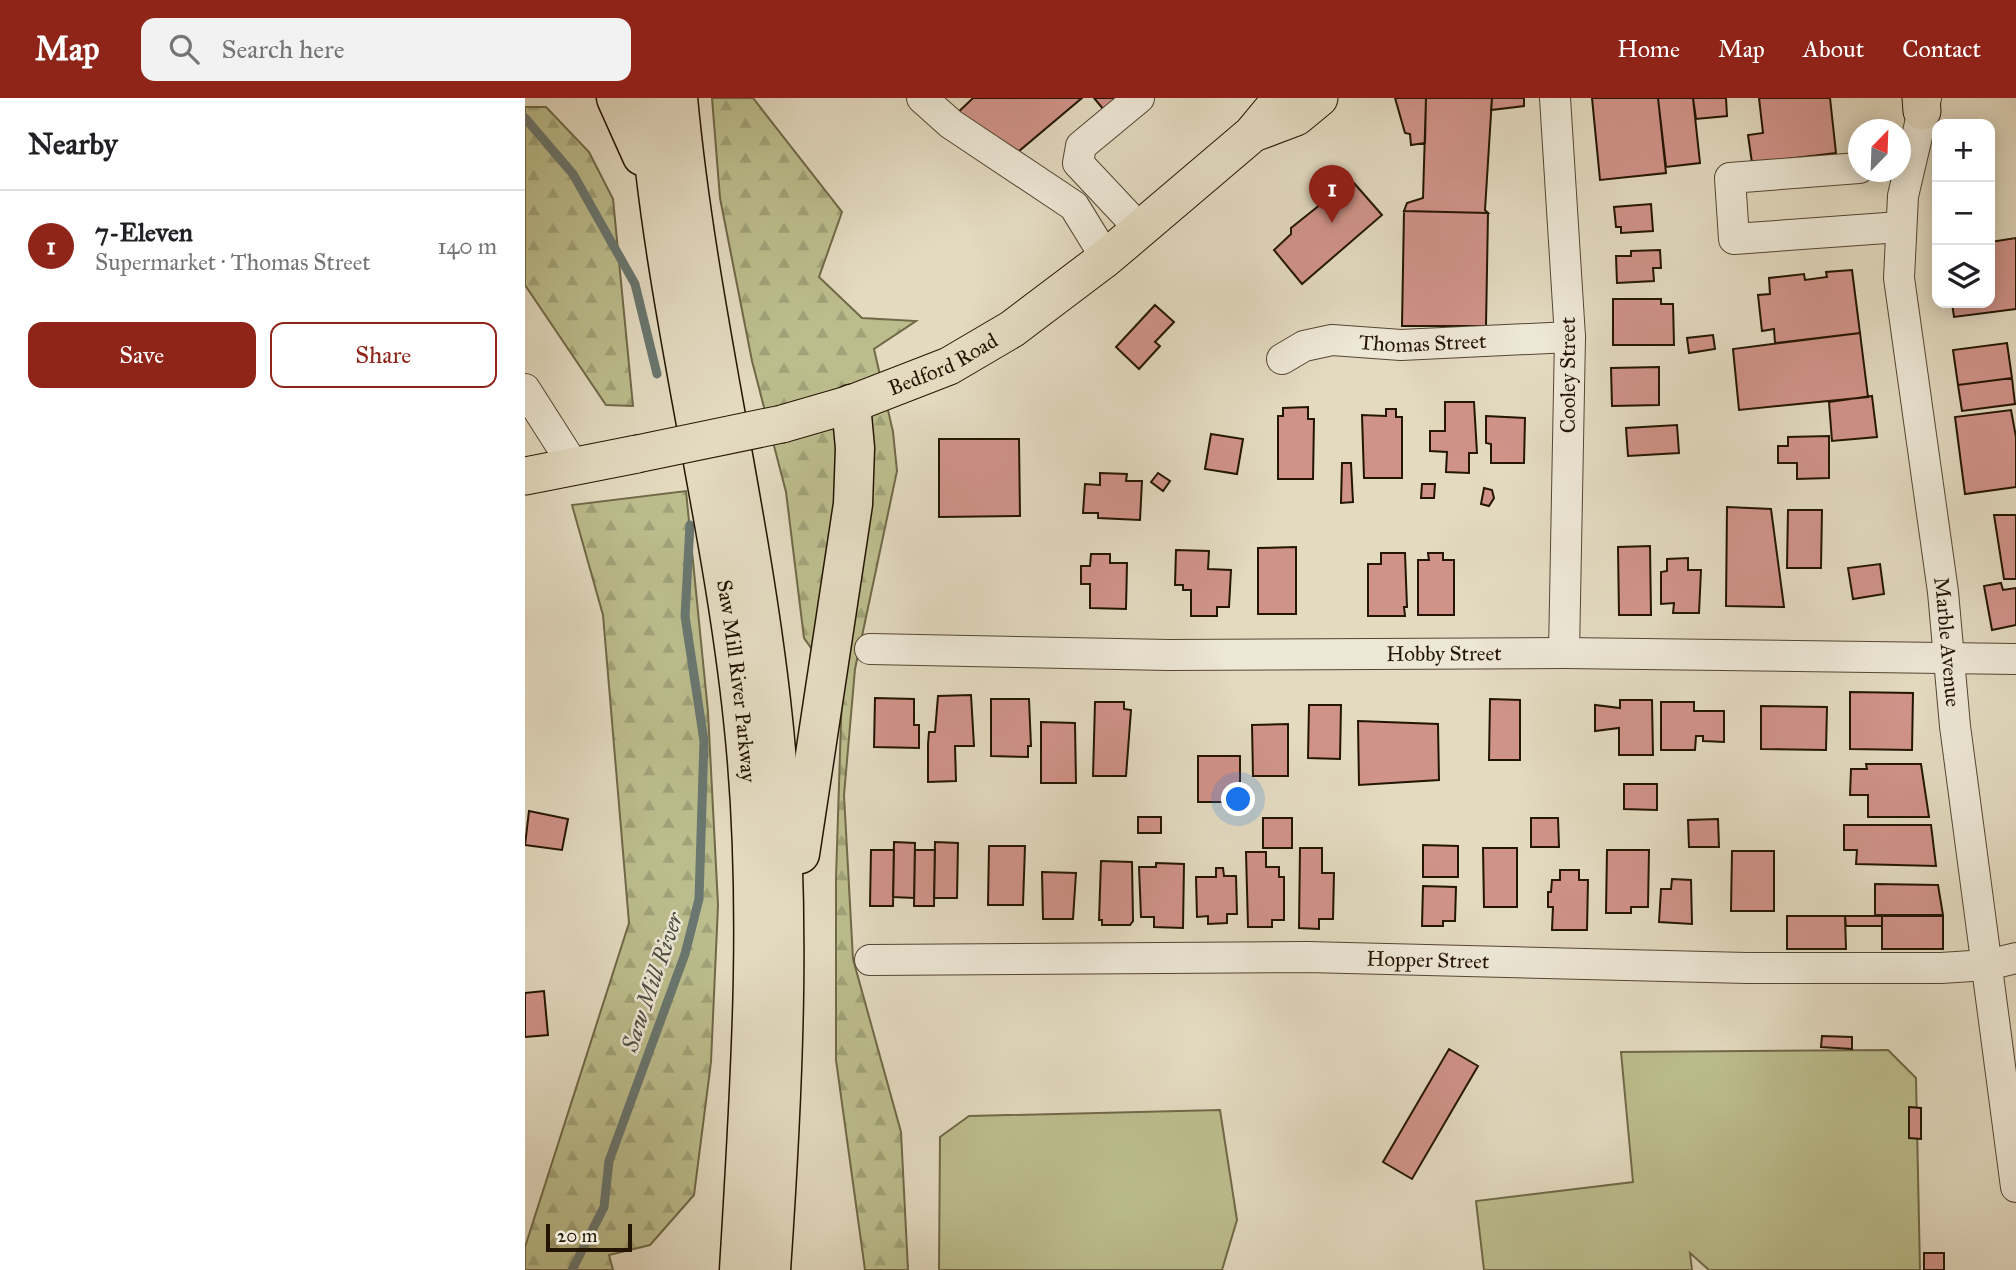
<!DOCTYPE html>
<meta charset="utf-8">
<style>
:root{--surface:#fff;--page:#f2f2f2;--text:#202124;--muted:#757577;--line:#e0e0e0;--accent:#8f2418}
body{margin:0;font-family:"IM FELL Great Primer",serif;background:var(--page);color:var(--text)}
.controls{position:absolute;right:21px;top:21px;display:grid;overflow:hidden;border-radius:14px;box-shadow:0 4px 18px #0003}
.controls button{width:63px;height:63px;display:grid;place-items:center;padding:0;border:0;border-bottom:2px solid var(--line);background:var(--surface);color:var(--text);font:35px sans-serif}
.compass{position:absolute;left:1323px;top:21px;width:63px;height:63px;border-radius:50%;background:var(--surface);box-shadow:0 4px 18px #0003;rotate:23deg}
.scale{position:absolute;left:21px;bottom:18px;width:86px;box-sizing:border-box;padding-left:7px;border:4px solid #241502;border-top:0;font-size:19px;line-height:24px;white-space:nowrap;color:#241502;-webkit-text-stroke:5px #ede7d6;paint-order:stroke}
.you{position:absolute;left:714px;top:702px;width:24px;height:24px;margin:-18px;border:5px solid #fff;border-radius:50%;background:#1a73e8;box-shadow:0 0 0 10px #1a73e833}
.badge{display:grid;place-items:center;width:46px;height:46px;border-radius:50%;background:var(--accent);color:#fff;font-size:23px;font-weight:700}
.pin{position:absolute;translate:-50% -58px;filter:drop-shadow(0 2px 4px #0008)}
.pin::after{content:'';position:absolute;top:37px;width:24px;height:21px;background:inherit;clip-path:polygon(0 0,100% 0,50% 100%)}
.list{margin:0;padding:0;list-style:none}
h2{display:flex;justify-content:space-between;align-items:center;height:91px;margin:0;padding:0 28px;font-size:30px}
h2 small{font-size:23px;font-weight:400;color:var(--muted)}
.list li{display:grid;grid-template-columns:46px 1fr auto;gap:21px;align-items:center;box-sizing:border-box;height:112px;padding:0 28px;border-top:2px solid var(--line)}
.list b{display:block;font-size:26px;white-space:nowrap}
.list p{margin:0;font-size:23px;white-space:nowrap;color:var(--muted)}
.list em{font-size:23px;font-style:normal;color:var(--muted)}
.actions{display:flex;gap:14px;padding:21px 28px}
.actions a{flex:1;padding:16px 0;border:2px solid var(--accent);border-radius:14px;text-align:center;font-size:24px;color:var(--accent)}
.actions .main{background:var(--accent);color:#fff}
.icon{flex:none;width:38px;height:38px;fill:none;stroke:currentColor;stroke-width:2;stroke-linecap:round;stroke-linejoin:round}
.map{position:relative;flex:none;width:1491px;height:1172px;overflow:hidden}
header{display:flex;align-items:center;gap:42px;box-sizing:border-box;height:98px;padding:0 35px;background:var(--accent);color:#fff}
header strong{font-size:33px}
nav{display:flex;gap:38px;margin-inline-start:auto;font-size:24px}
.search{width:490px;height:63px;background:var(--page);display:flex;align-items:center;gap:18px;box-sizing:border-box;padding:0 24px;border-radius:14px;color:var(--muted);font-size:26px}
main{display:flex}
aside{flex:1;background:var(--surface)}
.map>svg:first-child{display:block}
.grass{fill:#bcbd8d;stroke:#706948;stroke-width:2}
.forest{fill:url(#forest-firs);stroke:#706948;stroke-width:2}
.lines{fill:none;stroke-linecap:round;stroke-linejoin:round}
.stream{stroke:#697770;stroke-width:9}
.building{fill:#d09389;stroke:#241502;stroke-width:2}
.minor-casing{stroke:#544632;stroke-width:32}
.major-casing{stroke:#241502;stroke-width:39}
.highway-casing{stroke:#241502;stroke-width:41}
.minor{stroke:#ede7d6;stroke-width:30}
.major{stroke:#e3dac0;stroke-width:37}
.highway{stroke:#e3dac0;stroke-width:38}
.major-bridge-casing{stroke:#241502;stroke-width:39;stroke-linecap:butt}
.major-bridge{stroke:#e3dac0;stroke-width:37}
.labels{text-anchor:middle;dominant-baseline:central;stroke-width:5;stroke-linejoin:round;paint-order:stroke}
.street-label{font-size:21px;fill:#241502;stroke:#ede7d6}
.water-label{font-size:23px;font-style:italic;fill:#4c4e42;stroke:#ede7d6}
</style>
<header>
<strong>Map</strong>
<div class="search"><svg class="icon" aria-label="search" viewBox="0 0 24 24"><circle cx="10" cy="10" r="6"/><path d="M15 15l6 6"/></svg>Search here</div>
<nav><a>Home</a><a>Map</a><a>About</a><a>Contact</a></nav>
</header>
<main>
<aside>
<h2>Nearby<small></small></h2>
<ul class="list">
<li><span class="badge">1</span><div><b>7-Eleven</b><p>Supermarket · Thomas Street</p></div><em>140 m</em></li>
</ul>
<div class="actions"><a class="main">Save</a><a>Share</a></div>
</aside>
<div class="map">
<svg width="1491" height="1172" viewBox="0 0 1491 1172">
<defs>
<pattern id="forest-firs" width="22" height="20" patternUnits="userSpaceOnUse" patternTransform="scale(1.75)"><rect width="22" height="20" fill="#bcbd8d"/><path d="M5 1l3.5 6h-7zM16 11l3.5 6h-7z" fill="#a1a278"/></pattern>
</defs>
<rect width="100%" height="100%" fill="#e3dac0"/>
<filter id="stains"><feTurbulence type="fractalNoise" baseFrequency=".00286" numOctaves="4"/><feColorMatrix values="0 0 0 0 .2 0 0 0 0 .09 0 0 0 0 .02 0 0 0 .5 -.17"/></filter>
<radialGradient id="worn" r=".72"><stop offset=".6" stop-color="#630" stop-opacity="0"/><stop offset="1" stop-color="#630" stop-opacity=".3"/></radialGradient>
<path class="grass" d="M1363 952 1391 980 1395 1172H1184L1165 1155 1167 1172H959L951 1103 1108 1084 1096 954Z
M695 1012 712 1122 697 1172H414L415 1039 444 1018Z"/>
<path class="forest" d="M187 0H228L317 114 294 179 337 220 391 223 349 251 368 334 372 373 330 571 319 697 328 861 376 1034 383 1172H340L311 962V780L317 593 279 540 261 394 227 263 195 100Z
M0 9H21L64 54 88 101 108 308 81 307 0 187Z
M161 393 183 614 193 807 186 964 169 1097 125 1147 84 1157 88 1172H0V1149L104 825 78 517 47 407Z"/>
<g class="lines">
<path class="stream" d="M0 20 48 76 110 186 132 276
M47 1172 79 1109 84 1063 160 856 174 801 179 643 160 518 165 427"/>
</g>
<path class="building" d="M448 0H557L487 59 427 20Z
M569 0H594L579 12Z
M870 0H901L900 45 886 47 885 36 880 35Z
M901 0H967L960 112 963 115 879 113 882 105 898 100Z
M967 0H999V8L966 12Z
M1067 0H1133L1141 75 1075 82Z
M1133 0H1168L1175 65 1141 69Z
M1168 0H1201L1202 18 1171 21Z
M1234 0H1305L1311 55 1227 65 1223 37 1238 35Z
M829 85 857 117 777 186 749 152 766 136V130L806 98 812 99Z
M1126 106 1128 133 1096 135V129H1091L1089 109Z
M879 113 963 115 961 228H877Z
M1491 140V211L1429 219 1427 205H1465V144Z
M1135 152 1136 170H1128L1129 183 1092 185 1091 158H1106V153Z
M1327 172 1335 235 1250 245 1249 231 1237 233 1233 197 1245 196 1244 180 1279 176 1280 182 1302 179 1301 174Z
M1088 201H1136V206H1148L1149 247H1088Z
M630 207 649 224 630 244 635 248 614 271 591 249Z
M1335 235 1343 299 1214 312 1208 251Z
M1188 237 1190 251 1164 255 1162 240Z
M1482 245 1487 280 1433 287 1428 252Z
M1134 269V307L1087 308 1086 270Z
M1487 280 1490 306 1437 313 1433 287Z
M1347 298 1352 339 1307 343 1304 304Z
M920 304H949L952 355H944V375L921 374 922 354 905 353V333H920Z
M783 309V321H789L788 381H753V318H758V310Z
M861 311H871V319H877V380H839L837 317 861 318Z
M1486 312 1491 339V389L1440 396 1430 319Z
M961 318 1000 320 999 365H966V346L961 345Z
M1152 327 1154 355 1103 358 1101 330Z
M686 336 718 341 712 376 680 371Z
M1304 338V380L1272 381V365H1253V348H1263V339Z
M414 341H494L495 418 414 419Z
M817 365H826L828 404 816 405Z
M575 375 602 376 601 383H617L615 422 573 420V415H558L560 386 575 387Z
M633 375 645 383 638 393 626 384Z
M897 386H910L909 400H896Z
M959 390 967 392 969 400 964 408 956 406Z
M1202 409 1246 411 1259 509 1201 508Z
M1263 412H1297L1296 470H1262Z
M1469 417H1491V481H1479Z
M1125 448 1126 517H1094L1093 449Z
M771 449V516H733V450Z
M651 452 684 453 683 471 706 472 704 509H692V518H666V492H658V487H650Z
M856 455H880L882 509H879L880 518H843V466H856Z
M903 455H918V462H929V517H893V462H904Z
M566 456H585V465H602L601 511 565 510V486H556V468H565Z
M1163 460V472H1176L1174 515H1148L1149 505 1136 506V474L1142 473V461Z
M1355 466 1359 496 1328 501 1323 470Z
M1476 485 1478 492 1491 490V527L1467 532 1459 488Z
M1325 594 1388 595 1387 652 1325 651Z
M446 597 449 648H430L431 683 403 684V646L404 634H410L413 598Z
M350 600 389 601V627H394V650L349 649Z
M466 601H504L506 648H503V659L466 658Z
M965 601 995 602V662H964Z
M1095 602H1127L1128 657H1094V630L1070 633V607L1095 610Z
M570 604H599V611L606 612 601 678H568Z
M1136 604H1169V613H1199V644L1178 643V638H1171L1170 652H1136Z
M784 607H816L815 661 783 660Z
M1236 608 1302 609 1301 652 1236 651Z
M833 623 913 626 914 682 834 687Z
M516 624 550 625 551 685H516Z
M763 626V678H728L727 627Z
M673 658H715V704H673Z
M1341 666H1396L1404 719H1343V697H1325L1326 671H1342Z
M1099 686H1132V712L1099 711Z
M4 713 43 721 37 752 0 747Z
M613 719H636V735H613Z
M738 720H767V750H738Z
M1006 720H1033L1034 749H1006Z
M1193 721 1194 749H1164L1163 722Z
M1319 727H1406L1411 768 1331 766 1332 752H1319Z
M369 744 390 745 389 800 368 799Z
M410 744 433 745 432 800H409Z
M898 747 933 748V779H898Z
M464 748H500L498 807H463Z
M775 750H797V775H809L808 821H794V831L774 830Z
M958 750H992V809H959Z
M346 752H369L368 808H345Z
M390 752H410L409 808H389Z
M1082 752H1124L1123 809H1106V815H1081Z
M1207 753H1249V813H1206Z
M721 754H741V769H754V779H759V822H747V829H723Z
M576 763 607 764 608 823 605 827H577V822H574Z
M631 765 659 766 658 830 629 829V819H616L614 769H631Z
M691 770H698L699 778H711L712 816H702V825L683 826V818L672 819 671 779H691Z
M1035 772H1054V782H1063L1062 832H1027L1028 809H1023V794H1026L1027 782H1035Z
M517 774 551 775 548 821H518Z
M1147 781 1166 782 1167 826 1134 824 1136 791H1146Z
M1350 786 1413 787 1418 817H1350Z
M898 788 931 789 930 823H918V828H897Z
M1262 818H1320L1321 851H1262Z
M1320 818H1357V828H1321Z
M1357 818H1418V851H1357Z
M19 893 23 937 0 939V895Z
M1297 938 1327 939V951L1296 949Z
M924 951 953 968 887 1081 858 1064Z
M1384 1009 1396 1010V1041L1384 1040Z
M1399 1155H1419V1172H1399Z"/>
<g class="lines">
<defs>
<g id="minor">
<path d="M397 0 426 26 549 108 581 160"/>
<path d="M614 0 556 48 553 65 615 131"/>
<path d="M1030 0 1045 239 1039 555"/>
<path id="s1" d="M1401 0 1378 98 1374 180 1418 494 1430 628 1491 1089"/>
<path d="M1334 70 1205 80 1209 141 1375 129"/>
<path id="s2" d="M757 261 779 248 807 242 876 247 1045 239"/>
<path d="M0 291 49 368"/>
<path id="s3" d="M345 551 644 557 1039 555 1491 561"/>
<path id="s4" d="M345 862 782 859 1222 870H1416L1462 867 1491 860"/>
</g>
<g id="major">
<path d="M1396 0 1397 13"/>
<path d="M734 33 771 19 794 0"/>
<path id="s5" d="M257 326 326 306 424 268 487 231 581 160 727 36 757 0"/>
<path d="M0 378 112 356"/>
</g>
<g id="highway">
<path d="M91 0 117 58"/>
<path id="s6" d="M123 0C139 209 196 413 218 621 238 805 225 988 214 1172"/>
<path d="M153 0C172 203 223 401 246 603 268 792 259 983 246 1172"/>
<path d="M275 756 328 406 330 350 326 306"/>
</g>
</defs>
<use href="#minor" class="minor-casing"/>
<use href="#major" class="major-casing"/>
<use href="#highway" class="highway-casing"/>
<use href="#minor" class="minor"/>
<use href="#major" class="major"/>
<use href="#highway" class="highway"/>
<defs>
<path id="major-bridge" d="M112 356 257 326"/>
</defs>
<use href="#major-bridge" class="major-bridge-casing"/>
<use href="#major-bridge" class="major-bridge"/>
</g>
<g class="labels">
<g class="street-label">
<text stroke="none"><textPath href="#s2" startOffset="145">Thomas Street</textPath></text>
<text stroke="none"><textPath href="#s5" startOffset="172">Bedford Road</textPath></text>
<text transform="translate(1043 277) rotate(-90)">Cooley Street</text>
<text stroke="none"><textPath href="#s1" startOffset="550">Marble Avenue</textPath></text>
<text stroke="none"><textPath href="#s3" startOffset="574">Hobby Street</textPath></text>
<text stroke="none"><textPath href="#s6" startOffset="590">Saw Mill River Parkway</textPath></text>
<text stroke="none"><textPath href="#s4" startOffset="558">Hopper Street</textPath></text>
</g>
<g class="water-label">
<text transform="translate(127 884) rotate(-71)">Saw Mill River</text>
</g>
</g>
<rect width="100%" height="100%" filter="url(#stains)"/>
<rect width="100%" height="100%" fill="url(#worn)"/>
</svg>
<div class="controls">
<button>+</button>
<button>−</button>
<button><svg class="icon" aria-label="layers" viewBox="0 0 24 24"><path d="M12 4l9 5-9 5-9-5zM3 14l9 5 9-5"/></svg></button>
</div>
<svg class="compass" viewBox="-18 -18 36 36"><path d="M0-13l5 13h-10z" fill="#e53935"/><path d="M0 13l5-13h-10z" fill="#757577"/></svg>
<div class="scale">20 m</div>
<div class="you"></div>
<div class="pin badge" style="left:807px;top:125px">1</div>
</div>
</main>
